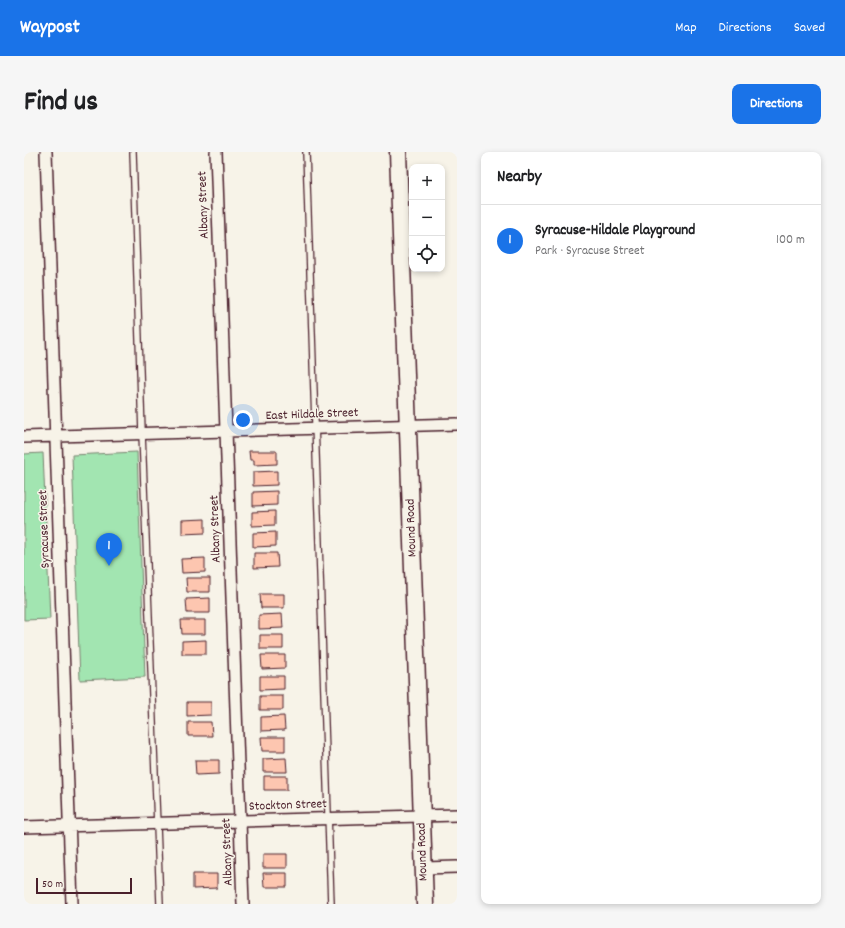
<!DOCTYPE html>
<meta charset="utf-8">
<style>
:root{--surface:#fff;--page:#f6f6f6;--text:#202124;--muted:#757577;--line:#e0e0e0;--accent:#1a73e8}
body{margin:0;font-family:Dekko,sans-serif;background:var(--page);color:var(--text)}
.controls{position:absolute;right:12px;top:12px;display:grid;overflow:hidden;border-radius:8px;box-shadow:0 2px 6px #0003}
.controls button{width:36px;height:36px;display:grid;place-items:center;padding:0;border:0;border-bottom:1px solid var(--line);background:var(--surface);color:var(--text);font:20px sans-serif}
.scale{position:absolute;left:12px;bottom:10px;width:96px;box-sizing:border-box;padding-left:4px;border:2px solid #4a1f2b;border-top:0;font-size:11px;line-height:14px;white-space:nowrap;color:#4a1f2b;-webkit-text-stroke:3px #f7f3e8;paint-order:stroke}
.you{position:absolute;left:219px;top:268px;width:14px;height:14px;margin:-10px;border:3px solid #fff;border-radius:50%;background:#1a73e8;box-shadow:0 0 0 6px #1a73e833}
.badge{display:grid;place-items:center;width:26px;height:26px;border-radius:50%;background:var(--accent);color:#fff;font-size:13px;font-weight:700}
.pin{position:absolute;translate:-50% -33px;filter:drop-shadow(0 1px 2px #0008)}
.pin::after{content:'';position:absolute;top:21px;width:14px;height:12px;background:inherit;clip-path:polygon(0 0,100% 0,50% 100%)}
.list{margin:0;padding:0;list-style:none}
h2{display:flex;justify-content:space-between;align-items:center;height:52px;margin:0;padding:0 16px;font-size:17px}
h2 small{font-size:13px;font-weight:400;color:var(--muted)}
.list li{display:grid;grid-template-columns:26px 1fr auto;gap:12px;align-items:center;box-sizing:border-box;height:72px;padding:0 16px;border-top:1px solid var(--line)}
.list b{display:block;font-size:15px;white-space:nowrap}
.list p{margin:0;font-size:13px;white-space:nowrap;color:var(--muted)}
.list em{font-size:13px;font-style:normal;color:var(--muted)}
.icon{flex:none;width:22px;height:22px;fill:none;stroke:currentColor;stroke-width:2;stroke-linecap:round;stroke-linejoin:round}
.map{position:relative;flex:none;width:433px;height:752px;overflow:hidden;border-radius:8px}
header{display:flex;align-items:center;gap:24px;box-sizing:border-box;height:56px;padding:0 20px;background:var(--accent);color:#fff}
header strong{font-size:19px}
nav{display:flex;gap:22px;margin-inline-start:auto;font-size:14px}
.intro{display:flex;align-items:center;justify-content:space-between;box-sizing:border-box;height:96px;padding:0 24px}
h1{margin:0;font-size:28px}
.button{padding:10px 18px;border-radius:8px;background:var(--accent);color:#fff;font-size:14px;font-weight:700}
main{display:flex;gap:24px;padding:0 24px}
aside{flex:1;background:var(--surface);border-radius:8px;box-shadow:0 2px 6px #0003}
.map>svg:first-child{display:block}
.green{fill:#a2e5b1;stroke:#76826e}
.building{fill:#fdc6b0;stroke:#4a1f2b}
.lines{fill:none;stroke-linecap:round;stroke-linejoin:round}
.service-casing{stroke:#4a1f2b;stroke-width:8}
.minor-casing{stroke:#4a1f2b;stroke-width:14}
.secondary-casing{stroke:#4a1f2b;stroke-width:19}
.service{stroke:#f7f3e8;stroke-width:5.5}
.minor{stroke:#f7f3e8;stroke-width:11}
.secondary{stroke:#f7f3e8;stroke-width:16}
.labels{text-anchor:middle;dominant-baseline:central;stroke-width:3;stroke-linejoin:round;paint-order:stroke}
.street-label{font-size:13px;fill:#4a1f2b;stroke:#f7f3e8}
</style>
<header>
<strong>Waypost</strong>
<nav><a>Map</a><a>Directions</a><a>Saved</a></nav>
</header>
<div class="intro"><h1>Find us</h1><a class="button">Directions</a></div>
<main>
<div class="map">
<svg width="433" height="752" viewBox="0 0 433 752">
<rect width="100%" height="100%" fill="#f7f3e8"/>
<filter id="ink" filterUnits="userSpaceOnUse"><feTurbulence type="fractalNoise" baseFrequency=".025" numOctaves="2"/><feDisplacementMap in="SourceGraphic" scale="8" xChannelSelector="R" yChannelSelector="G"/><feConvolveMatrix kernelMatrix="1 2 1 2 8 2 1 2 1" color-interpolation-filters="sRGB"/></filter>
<g filter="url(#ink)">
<path class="green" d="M113 300 121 525 56 528 48 303Z
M19 301 26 467 0 468V302Z"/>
<path class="building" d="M225 299H253V312L230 313V308H226Z
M253 319V333L229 334V320Z
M253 339V353L229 354V340Z
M251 359V373L228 374V360Z
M181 367V381L158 382V368Z
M252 380V394L229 395V381Z
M230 401H253L254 415 230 416Z
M181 406V420L158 421 157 407Z
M162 426H186V440H163Z
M236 442H260V456H237Z
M186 446V461H163L162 447Z
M258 462 259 476 235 477V463Z
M157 468H181V482H158Z
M236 483H259V497H236Z
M182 488V502H158V489Z
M237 503H261V516L238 517Z
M236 524H260V537L236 538Z
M236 544H259V558H236Z
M163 550H187V563L163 564Z
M260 564 261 578 237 579V565Z
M164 570H187L188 584H164Z
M237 585H261V599H238Z
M262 606 263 620H239V607Z
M171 608H195V622L172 623Z
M240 624H263V638H240Z
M239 702H263V716H239Z
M239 721H263V735H240Z
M169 722H193V736L169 737Z"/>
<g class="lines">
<defs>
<path id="service" d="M109 0 118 281 136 752
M282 0 307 752"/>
<path id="minor" d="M22 0 48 752
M192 0 219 752
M0 285 433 272
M0 675 433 663
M400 716 433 715"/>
<path id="secondary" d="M374 0 401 752"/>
</defs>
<use href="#service" class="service-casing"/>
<use href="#minor" class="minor-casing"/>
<use href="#secondary" class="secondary-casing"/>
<use href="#service" class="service"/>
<use href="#minor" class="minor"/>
<use href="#secondary" class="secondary"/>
</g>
</g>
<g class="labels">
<g class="street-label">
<text transform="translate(180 53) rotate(-92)">Albany Street</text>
<text transform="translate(288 263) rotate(-2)">East Hildale Street</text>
<text transform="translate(388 376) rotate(-92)">Mound Road</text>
<text transform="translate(21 377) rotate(-92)">Syracuse Street</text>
<text transform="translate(192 377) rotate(-92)">Albany Street</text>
<text transform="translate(264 654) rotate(-2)">Stockton Street</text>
<text transform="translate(204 700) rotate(-92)">Albany Street</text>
<text transform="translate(399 700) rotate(-92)">Mound Road</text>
</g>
</g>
</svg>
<div class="controls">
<button>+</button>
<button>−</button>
<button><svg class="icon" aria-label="locate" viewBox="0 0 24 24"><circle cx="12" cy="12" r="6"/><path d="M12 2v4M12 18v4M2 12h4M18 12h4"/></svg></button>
</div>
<div class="scale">50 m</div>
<div class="you"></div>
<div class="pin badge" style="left:85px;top:414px">1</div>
</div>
<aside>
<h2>Nearby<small></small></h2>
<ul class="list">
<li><span class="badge">1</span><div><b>Syracuse-Hildale Playground</b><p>Park · Syracuse Street</p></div><em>100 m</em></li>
</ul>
</aside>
</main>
